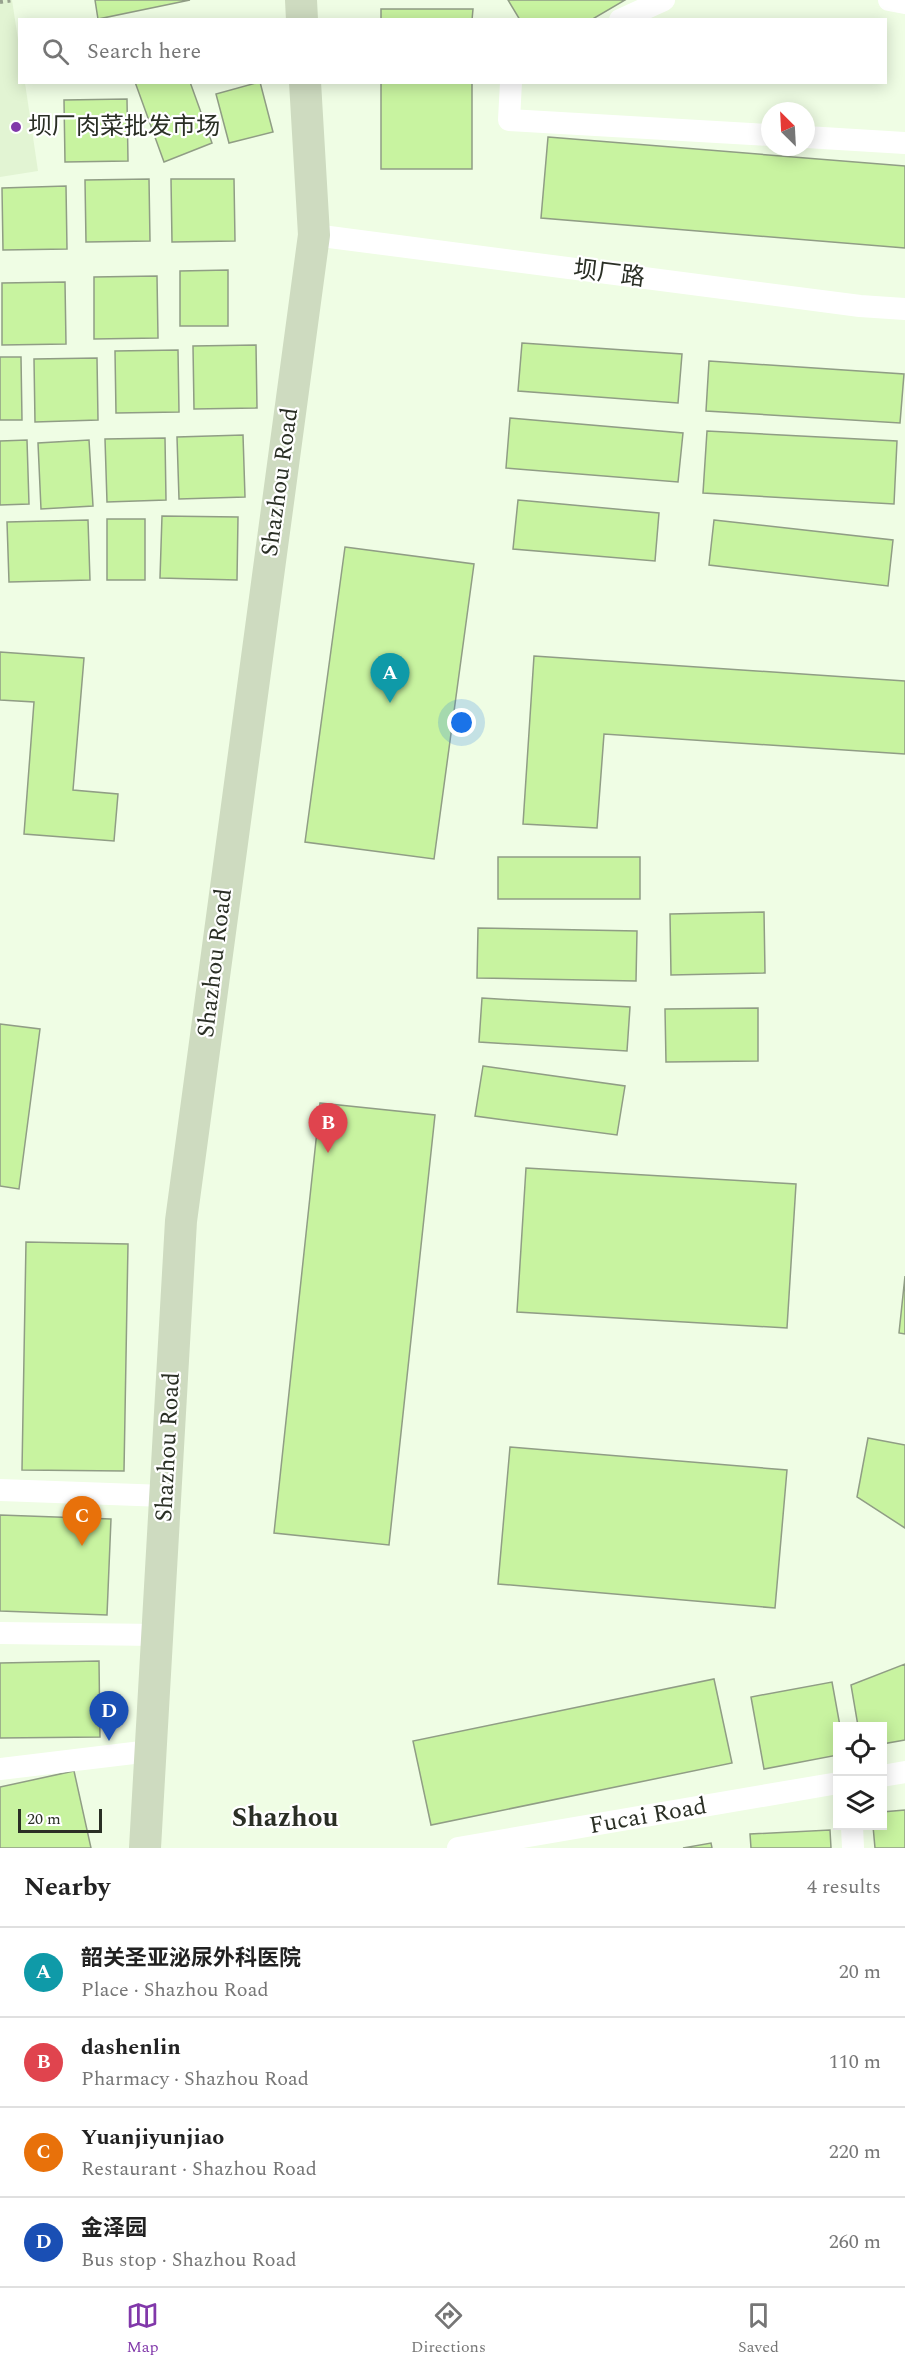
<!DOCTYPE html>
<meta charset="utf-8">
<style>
:root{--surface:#fff;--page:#f6f6f6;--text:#222;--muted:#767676;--line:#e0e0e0;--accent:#8138aa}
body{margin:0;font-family:Spectral,"Noto Sans SC",serif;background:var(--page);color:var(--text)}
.controls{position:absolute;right:18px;bottom:18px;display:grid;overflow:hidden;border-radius:0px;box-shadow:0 3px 15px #0003}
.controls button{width:54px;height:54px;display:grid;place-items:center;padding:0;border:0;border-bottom:2px solid var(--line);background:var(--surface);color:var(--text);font:30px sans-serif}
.compass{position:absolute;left:761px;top:102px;width:54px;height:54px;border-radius:50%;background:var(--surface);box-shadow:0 3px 15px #0003;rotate:336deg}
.scale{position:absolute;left:18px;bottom:15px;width:84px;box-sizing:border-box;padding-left:6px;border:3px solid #2a2f25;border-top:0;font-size:16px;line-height:21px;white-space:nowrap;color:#2a2f25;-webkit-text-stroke:4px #fff;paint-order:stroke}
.you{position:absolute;left:462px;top:723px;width:21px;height:21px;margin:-15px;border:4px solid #fff;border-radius:50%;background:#1a73e8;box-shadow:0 0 0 9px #1a73e833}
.badge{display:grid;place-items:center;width:39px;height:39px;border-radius:50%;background:var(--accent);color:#fff;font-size:20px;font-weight:700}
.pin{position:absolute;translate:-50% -50px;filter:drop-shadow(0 2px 3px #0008)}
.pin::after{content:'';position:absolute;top:32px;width:21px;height:18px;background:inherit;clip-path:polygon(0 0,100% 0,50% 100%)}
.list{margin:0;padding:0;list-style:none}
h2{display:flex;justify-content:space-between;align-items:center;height:78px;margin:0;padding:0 24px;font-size:26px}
h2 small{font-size:20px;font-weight:400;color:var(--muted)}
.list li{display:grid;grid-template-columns:39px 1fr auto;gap:18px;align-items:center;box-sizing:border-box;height:90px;padding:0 24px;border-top:2px solid var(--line)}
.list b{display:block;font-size:22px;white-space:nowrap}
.list p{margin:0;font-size:20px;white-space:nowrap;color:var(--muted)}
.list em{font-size:20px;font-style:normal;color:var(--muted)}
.icon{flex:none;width:33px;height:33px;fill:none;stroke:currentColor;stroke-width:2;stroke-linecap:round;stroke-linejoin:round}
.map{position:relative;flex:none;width:905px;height:1848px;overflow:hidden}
.search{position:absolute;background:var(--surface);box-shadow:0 3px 15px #0003;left:18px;right:18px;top:18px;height:66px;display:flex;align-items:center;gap:15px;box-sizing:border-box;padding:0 21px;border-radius:0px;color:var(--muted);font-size:22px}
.sheet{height:438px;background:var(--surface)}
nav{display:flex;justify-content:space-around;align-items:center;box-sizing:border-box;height:84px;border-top:2px solid var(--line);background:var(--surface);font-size:16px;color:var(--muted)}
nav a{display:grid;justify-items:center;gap:3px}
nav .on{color:var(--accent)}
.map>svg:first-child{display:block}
.built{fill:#e2f4d3}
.building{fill:#c8f3a0;stroke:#909d85;stroke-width:1.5}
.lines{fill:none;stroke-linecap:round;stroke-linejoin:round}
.path{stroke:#97a18e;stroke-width:4;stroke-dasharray:3 4.5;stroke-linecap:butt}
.minor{stroke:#fff;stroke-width:22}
.secondary{stroke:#cedbc0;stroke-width:32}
.poi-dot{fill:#8138aa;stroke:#fff;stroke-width:2}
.labels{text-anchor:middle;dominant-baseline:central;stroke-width:4.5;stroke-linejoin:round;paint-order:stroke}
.poi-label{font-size:24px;fill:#2a2f25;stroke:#fff;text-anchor:start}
.street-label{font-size:24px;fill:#2a2f25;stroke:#fff}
.quarter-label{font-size:27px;font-weight:bold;fill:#2a2f25;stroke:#fff}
</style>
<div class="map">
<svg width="905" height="1848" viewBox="0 0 905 1848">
<rect width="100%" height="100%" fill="#effde4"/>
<path class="built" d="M0 0H12L19 46 20 82 25 83 38 171 0 177Z"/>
<path class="building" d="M95 0H190L98 19Z
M508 0H625L591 20H520Z
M381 9H473L472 20H381Z
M135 82H190L212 143 164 162Z
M260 82 273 132 229 143 216 94Z
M381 82H472V169H381Z
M127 99 128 161 65 162 64 100Z
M548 137 905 166V248L541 218Z
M149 179 150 241 86 242 85 180Z
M171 179H234L235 241 172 242Z
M66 186 67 249 3 250 2 188Z
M228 270V326H180V271Z
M157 276 158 338 94 339V277Z
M65 282 66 344 2 345V283Z
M522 343 682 354 678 403 518 391Z
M256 345 257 408 194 409 193 346Z
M178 350 179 412 116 413 115 351Z
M0 357H21L22 420H0Z
M97 358 98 420 35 422 34 359Z
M709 361 904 374 900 423 706 411Z
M510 418 683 433 678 482 506 468Z
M707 431 897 441 894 504 703 493Z
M243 435 245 497 179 499 177 437Z
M165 438 166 500 107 502 105 439Z
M27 440 29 504 0 505V441Z
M89 440 93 506 41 509 38 443Z
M518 500 659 513 655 561 513 549Z
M162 516 238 517 237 580 160 578Z
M107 519H145V580H107Z
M88 520 90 580 9 582 7 522Z
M714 520 893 540 888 586 709 565Z
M345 547 474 564 434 859 305 842Z
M0 652 84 658 73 790 118 794 114 841 24 834 34 702 0 700Z
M534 656 905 681V754L604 734 597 828 523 824Z
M498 857H640V899H498Z
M764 912 765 973 671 975 670 914Z
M478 928 637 931 636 981 477 978Z
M482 998 630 1007 627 1051 479 1042Z
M758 1008V1061L666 1062 665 1009Z
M0 1024 40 1029 19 1189 0 1186Z
M483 1066 625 1086 617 1135 475 1116Z
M320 1103 435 1115 389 1545 274 1533Z
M526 1168 796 1184 787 1328 517 1312Z
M26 1242 128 1244 124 1471 22 1470Z
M905 1276V1334L899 1333Z
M868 1438 905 1445V1528L857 1497Z
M510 1447 787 1470 775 1608 498 1584Z
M0 1515 111 1519 107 1615 0 1611Z
M99 1661 100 1737 0 1738V1663Z
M905 1664V1740L882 1744V1726H858L851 1685Z
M714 1679 732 1763 431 1825 413 1741Z
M832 1682 840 1726H838V1755L764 1769 751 1697Z
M74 1771 91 1848H0V1787Z
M905 1810V1848H875L873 1826H882V1812Z
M830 1830 831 1848H751L750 1834Z
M711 1843 712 1848H683Z"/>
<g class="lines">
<path class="path" d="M0 2 14 0"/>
<path class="minor" d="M889 0 905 3
M620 20 664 0
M511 82 509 120 770 135
M806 137 905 143
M314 235 860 306 905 309
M0 1490 165 1496
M0 1633 157 1635
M0 1769 150 1751
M882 1776 905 1772
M852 1826 853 1848
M458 1848 838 1783"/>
<path class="secondary" d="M301 0 302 20
M145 1848 181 1221 314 235 305 82"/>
</g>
<circle class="poi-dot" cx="16" cy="127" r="6"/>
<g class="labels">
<g class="poi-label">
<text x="28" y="127">坝厂肉菜批发市场</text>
</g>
<g class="street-label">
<text transform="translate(609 274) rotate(7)">坝厂路</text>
<text transform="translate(280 482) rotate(-82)">Shazhou Road</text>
<text transform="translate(215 963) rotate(-83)">Shazhou Road</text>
<text transform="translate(168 1447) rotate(-87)">Shazhou Road</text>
<text transform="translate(648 1816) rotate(-10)">Fucai Road</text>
</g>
<g class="quarter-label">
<text x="285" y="1818">Shazhou</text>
</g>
</g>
</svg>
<div class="controls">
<button><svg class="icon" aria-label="locate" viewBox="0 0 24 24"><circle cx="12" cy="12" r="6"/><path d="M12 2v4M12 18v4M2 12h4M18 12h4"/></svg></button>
<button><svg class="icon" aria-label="layers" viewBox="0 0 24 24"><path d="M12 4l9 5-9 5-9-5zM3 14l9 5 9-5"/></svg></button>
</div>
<svg class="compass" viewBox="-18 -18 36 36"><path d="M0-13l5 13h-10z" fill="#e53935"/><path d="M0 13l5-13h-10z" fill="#767676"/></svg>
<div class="scale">20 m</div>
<div class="you"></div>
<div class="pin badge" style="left:390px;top:703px;background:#0f9aa8">A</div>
<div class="pin badge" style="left:328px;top:1153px;background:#e0444e">B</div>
<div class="pin badge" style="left:82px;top:1546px;background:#e8710a">C</div>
<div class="pin badge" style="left:109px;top:1741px;background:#1a4fb4">D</div>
<div class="search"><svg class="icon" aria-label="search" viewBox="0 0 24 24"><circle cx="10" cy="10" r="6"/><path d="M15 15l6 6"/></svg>Search here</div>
</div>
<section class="sheet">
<h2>Nearby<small>4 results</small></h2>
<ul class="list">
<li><span class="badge" style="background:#0f9aa8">A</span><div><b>韶关圣亚泌尿外科医院</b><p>Place · Shazhou Road</p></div><em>20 m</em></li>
<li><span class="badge" style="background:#e0444e">B</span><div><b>dashenlin</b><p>Pharmacy · Shazhou Road</p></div><em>110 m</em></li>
<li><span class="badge" style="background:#e8710a">C</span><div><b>Yuanjiyunjiao</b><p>Restaurant · Shazhou Road</p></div><em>220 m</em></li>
<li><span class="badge" style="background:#1a4fb4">D</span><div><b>金泽园</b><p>Bus stop · Shazhou Road</p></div><em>260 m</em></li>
</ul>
</section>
<nav>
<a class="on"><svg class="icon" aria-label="map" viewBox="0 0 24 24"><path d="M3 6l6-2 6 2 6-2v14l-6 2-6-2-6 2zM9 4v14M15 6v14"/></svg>Map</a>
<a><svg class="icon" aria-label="directions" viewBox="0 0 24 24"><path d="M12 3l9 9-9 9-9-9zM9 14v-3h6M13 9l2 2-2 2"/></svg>Directions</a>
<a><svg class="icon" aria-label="saved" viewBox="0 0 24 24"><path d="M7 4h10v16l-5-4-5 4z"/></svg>Saved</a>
</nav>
